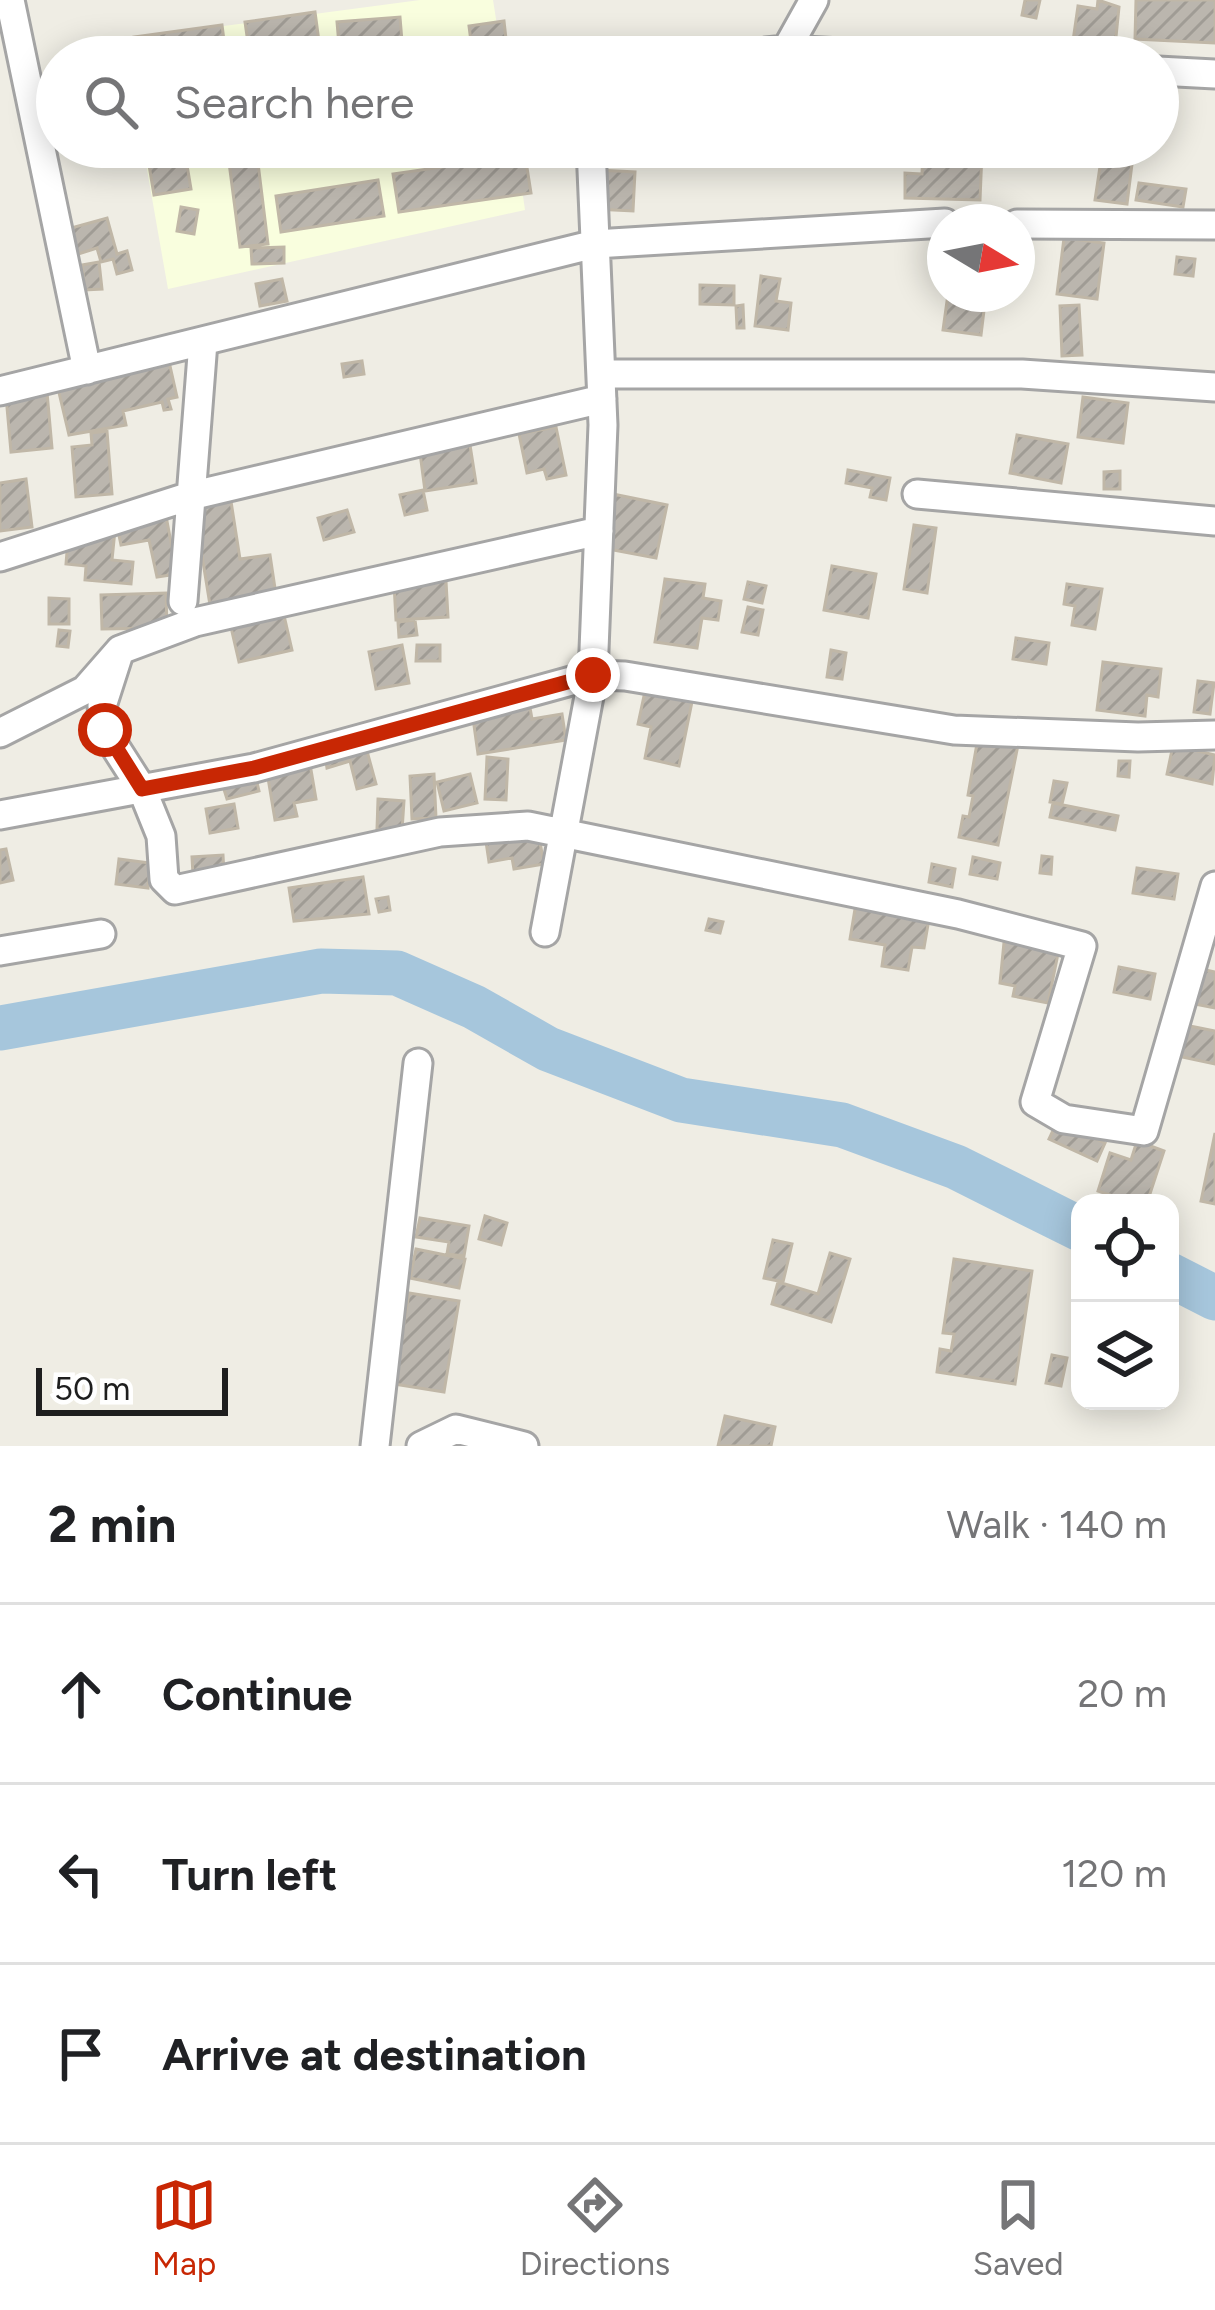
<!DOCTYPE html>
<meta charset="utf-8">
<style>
:root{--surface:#fff;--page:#f6f6f6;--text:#202124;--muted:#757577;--line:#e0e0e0;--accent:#c82704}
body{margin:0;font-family:Figtree,sans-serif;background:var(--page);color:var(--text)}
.controls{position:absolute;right:36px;bottom:36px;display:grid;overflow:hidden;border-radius:24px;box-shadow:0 6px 30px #0003}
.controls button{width:108px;height:108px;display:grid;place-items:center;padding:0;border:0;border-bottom:3px solid var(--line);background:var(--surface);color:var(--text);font:60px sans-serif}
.compass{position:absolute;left:927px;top:204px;width:108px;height:108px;border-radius:50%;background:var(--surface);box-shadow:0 6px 30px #0003;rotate:100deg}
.scale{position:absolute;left:36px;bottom:30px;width:192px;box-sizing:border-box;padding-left:12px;border:6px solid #1e1e1e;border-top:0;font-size:33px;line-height:42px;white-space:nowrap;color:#1e1e1e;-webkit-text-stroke:9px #fff;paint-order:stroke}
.stop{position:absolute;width:36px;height:36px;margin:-27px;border:9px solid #c82704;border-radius:50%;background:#fff}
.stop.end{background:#c82704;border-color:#fff;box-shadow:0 3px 12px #0008}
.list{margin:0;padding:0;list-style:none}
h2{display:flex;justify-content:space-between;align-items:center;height:156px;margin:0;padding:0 48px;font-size:51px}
h2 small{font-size:39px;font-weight:400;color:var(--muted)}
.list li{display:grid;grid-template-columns:78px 1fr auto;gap:36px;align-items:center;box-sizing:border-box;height:180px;padding:0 48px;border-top:3px solid var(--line)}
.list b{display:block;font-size:45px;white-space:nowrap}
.list em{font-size:39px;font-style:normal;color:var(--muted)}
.icon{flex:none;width:66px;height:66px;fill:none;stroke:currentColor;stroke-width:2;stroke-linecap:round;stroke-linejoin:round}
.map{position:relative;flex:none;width:1215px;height:1446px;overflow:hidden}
.search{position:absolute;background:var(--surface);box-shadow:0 6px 30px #0003;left:36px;right:36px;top:36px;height:132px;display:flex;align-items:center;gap:30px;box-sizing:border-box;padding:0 42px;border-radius:66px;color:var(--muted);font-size:45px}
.sheet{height:696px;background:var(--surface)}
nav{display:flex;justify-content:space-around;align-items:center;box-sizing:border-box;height:168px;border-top:3px solid var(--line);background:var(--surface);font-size:33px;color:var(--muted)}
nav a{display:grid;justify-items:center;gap:6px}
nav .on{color:var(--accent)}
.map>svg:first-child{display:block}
.education{fill:#f9fede}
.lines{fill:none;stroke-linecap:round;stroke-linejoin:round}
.river{stroke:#a6c6dc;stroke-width:45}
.building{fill:url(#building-hatch);stroke:#c0b7a7;stroke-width:3}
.minor-casing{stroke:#a5a5a5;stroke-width:33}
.minor{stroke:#fff;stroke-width:27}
.route{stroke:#c82704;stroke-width:15}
</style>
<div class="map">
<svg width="1215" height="1446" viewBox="0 0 1215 1446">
<defs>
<pattern id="building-hatch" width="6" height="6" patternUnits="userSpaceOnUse" patternTransform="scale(3)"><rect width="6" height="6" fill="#bbb6ae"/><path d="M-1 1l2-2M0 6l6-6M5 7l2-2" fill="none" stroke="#a09c95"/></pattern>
</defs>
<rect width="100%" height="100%" fill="#efede4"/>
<path class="education" d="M420 0H493L502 57H128L125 39Z
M143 147H516L525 210 168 289Z"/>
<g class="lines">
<path class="river" d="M0 1028 321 971 397 973 474 1007 548 1049 681 1100 842 1125 956 1167 1080 1229
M1170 1275 1215 1298"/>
</g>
<path class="building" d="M1025 0H1040L1036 18 1022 15Z
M1098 0 1119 7 1115 47 1073 41 1078 6 1097 9Z
M1136 0H1215V43L1135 39Z
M315 12 320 49 250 57 245 22Z
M400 17 403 54 340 57 337 22Z
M504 21 508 57H473L469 26Z
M222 25 226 56 137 57 134 37Z
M146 147H184L191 189 154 195Z
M227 147H256L268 244 240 247Z
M923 147 982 152 980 200 905 198V173L922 174Z
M525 155 531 193 399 212 393 174Z
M1101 160 1132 164 1127 204 1095 200Z
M598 170 635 172 633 211 595 209Z
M378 180 384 216 281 232 276 196Z
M1139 183 1186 189 1183 207 1136 200Z
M181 207 198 210 194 234 177 231Z
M107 218 117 254 127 251 132 270 117 274 113 259 101 262 97 248 78 254 71 228Z
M1064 238 1104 243 1097 299 1057 294Z
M284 247V263L252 264 251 248Z
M1177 257 1195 259 1193 276 1175 274Z
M99 262 102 289 85 290 82 265Z
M761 276 780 279 776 301 791 303 788 330 755 326Z
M282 279 287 301 260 306 256 284Z
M700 285 734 286V305L700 304Z
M948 294H986L981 335 943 330Z
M743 305 744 328H737L736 306Z
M1079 305 1082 355 1062 356 1060 306Z
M168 357 177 397 168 399 171 409 164 410 162 402 123 411 126 425 69 435 57 384Z
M362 361 364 374 344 377 342 364Z
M47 392 52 448 11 452 6 396Z
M1083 397 1128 403 1123 443 1078 437Z
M556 427 566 475 547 479 544 469 527 473 519 434Z
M107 431 112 494 76 497 72 447 92 445 91 433Z
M1017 435 1068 444 1061 483 1010 473Z
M470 445 476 483 425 491 420 453Z
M848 470 890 478 886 500 870 497 872 488 846 483Z
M1120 471V489H1104V472Z
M26 479 32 527 0 531V483Z
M423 490 427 510 405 515 400 495Z
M613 494 667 505 656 558 603 548Z
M230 495 240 559 270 555 276 595 210 605 193 500Z
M347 510 354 532 324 540 318 518Z
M166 516 177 574 157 577 149 540 121 545 117 526Z
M914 525 936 528 927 593 904 589Z
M95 528 115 530 112 560 133 562 131 584 85 580 86 566 66 564 68 539 93 541Z
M832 566 876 574 868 618 824 610Z
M665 579 705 584 703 598 721 601 718 620 702 618 697 648 655 642Z
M446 581 448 617 396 620 394 584Z
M748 582 766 586 762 603 744 599Z
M1067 584 1102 589 1095 629 1072 625 1075 606 1064 604Z
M166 593 167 628 102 629 101 595Z
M49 598 69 599V624H49Z
M748 607 763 610 758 635 742 632Z
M283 611 292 650 239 662 230 623Z
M415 620 417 635 399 637 398 622Z
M59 630 70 631 68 647 57 646Z
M1016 638 1049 643 1046 664 1013 659Z
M402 645 409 683 376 689 369 652Z
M417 645H440V661H416Z
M831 650 846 653 842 679 827 677Z
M1103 662 1161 669 1158 697 1147 695 1145 716 1097 710Z
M648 677 695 687 679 766 645 758 651 727 638 724Z
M1198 681 1214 683 1210 714 1194 712Z
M529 702 532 719 562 714 566 740 478 754 472 711Z
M979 732 1019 740 998 845 959 837 963 816 969 817 973 796 968 795Z
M1173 745 1215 755 1212 784 1167 774Z
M367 751 376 784 357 789 350 761 327 768 326 762Z
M487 757 508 759 506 800 485 799Z
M1119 761H1130L1129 777 1118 776Z
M310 764 316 799 294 803 297 816 275 820 267 772Z
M255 774 259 791 227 799 222 783Z
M434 774 436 818 412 819 410 776Z
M470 774 477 803 444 811 437 782Z
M1054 781 1067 783 1062 804 1050 802Z
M378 799 404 801 402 831 377 829Z
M1053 803 1118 816 1115 830 1050 817Z
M234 804 238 828 210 833 206 809Z
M537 826 544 864 514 869 512 858 489 862 485 835Z
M6 849 13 880 0 883V850Z
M223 855 224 873 193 875 192 857Z
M1042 856 1052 857 1051 874 1040 873Z
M973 857 1000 863 997 879 970 874Z
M119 859 150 863 148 888 116 884Z
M932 864 955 869 952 887 929 882Z
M1137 868 1178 874 1174 899 1133 893Z
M363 877 369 914 294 921 289 888Z
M388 897 390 910 379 912 376 899Z
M856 903 930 913 924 948 912 947 908 970 882 966 885 945 850 939Z
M709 919 723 922 720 933 706 930Z
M1005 932 1060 944 1048 1003 1013 996 1015 986 1000 983Z
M1119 967 1155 974 1150 999 1114 992Z
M1197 968 1215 972V1008L1190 1003Z
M1185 1025 1215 1031V1064L1178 1056Z
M1057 1122 1105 1143 1097 1161 1049 1139Z
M1215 1133V1204L1201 1201Z
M1137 1141 1164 1151 1147 1203H1108L1110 1195 1098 1191 1110 1153 1131 1160Z
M485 1216 507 1223 501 1245 479 1239Z
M420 1218 469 1226 464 1256 447 1254 449 1242 416 1237Z
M773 1240 792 1244 783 1282 764 1278Z
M416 1249 465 1259 459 1288 410 1278Z
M830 1253 850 1259 831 1322 772 1304 778 1282 818 1294Z
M954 1259 1032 1271 1015 1384 937 1372 940 1349 951 1351 954 1334 943 1333Z
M409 1293 459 1301 444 1392 394 1384Z
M1052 1355 1067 1358 1061 1386 1046 1383Z
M725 1416 775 1427 771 1446H718Z"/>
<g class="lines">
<defs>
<path id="minor" d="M10 0 87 370
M786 50 814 0
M717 57 786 50 914 57
M1158 71 1215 74
M1017 224 1215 225
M601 374H1022L1215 387
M0 391 595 244 945 223
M917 494 1215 521
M0 557 190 496 602 399
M183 601 203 342
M120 650 102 706 105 731 142 789 161 836 164 879 175 890 440 832 528 826 958 914 1082 946 1035 1102 1064 1119 1144 1131 1215 886
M0 733 85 690 120 650 195 622 599 531
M0 815 254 768 593 675 625 676 954 730 1138 737 1215 735
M545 932 593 675 603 425 591 147
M0 951 101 934
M375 1446 418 1063
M421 1446 456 1429 524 1446"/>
</defs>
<use href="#minor" class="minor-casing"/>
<use href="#minor" class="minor"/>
</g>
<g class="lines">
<path class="route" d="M105 730 142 789 254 768 593 675"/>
</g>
</svg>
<div class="controls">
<button><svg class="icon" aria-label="locate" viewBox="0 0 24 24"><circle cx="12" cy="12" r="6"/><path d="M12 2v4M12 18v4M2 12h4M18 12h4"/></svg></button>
<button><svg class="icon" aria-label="layers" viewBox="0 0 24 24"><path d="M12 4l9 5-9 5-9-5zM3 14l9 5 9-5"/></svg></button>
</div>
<svg class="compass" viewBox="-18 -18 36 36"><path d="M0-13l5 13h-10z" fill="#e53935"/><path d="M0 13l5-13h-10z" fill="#757577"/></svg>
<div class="scale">50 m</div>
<div class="stop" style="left:105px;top:730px"></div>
<div class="stop end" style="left:593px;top:675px"></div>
<div class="search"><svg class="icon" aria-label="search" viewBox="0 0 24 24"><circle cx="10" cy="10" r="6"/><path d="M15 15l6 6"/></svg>Search here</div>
</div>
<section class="sheet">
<h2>2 min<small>Walk · 140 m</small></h2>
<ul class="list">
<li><svg class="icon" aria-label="ahead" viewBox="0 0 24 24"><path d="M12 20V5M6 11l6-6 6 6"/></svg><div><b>Continue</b></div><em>20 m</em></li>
<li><svg class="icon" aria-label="left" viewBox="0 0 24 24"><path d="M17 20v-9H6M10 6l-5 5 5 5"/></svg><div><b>Turn left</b></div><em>120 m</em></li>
<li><svg class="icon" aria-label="arrive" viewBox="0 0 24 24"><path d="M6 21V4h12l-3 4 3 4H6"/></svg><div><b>Arrive at destination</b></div></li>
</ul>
</section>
<nav>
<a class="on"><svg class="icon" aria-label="map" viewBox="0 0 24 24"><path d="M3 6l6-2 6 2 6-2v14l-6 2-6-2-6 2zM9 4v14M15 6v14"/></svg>Map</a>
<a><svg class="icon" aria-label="directions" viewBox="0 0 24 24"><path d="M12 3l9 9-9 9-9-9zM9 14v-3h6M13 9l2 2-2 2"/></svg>Directions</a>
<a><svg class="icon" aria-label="saved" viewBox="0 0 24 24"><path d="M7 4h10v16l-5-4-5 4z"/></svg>Saved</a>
</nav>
